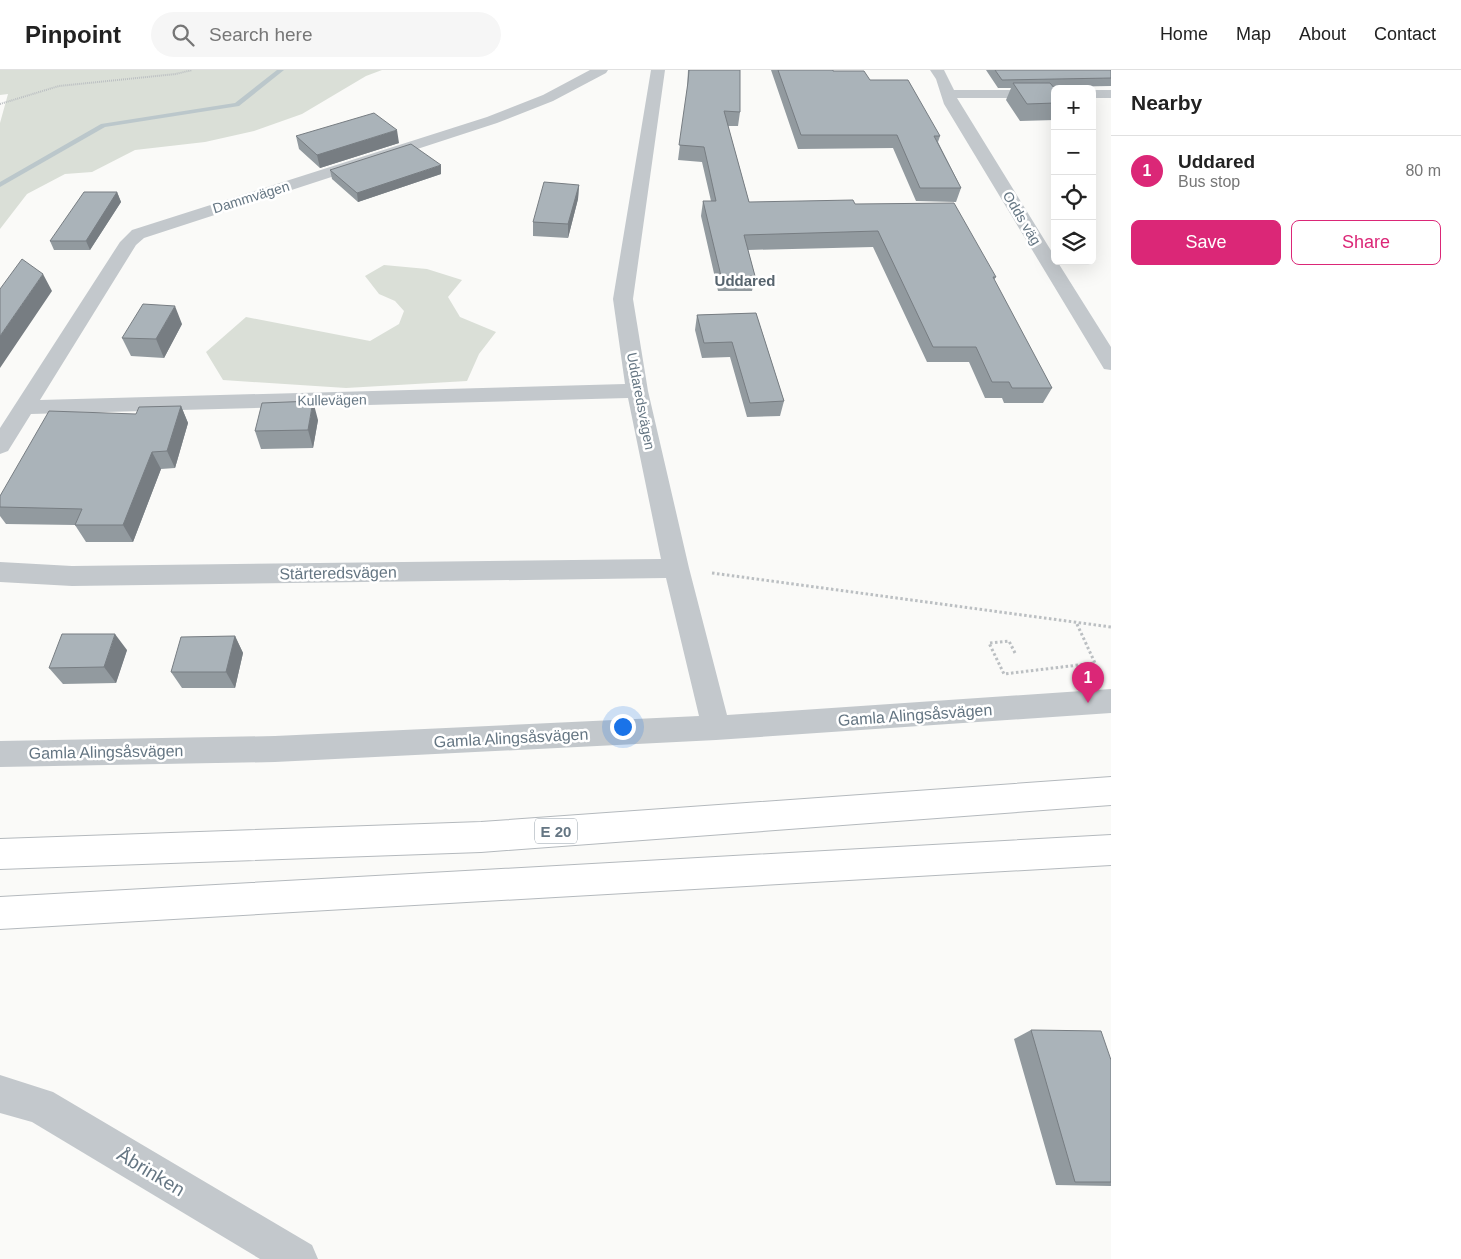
<!DOCTYPE html>
<meta charset="utf-8">
<style>
:root{--surface:#fff;--page:#f6f6f6;--text:#222;--muted:#767676;--line:#e0e0e0;--accent:#db2777}
body{margin:0;font-family:Arial,sans-serif;background:var(--page);color:var(--text)}
.controls{position:absolute;right:15px;top:15px;display:grid;overflow:hidden;border-radius:8px;box-shadow:0 5px 20px #0002}
.controls button{width:45px;height:45px;display:grid;place-items:center;padding:0;border:0;border-bottom:1px solid var(--line);background:var(--surface);color:var(--text);font:25px sans-serif}
.you{position:absolute;left:622px;top:656px;width:18px;height:18px;margin:-12px;border:4px solid #fff;border-radius:50%;background:#1a73e8;box-shadow:0 0 0 8px #1a73e833}
.badge{display:grid;place-items:center;width:32px;height:32px;border-radius:50%;background:var(--accent);color:#fff;font-size:16px;font-weight:700}
.pin{position:absolute;translate:-50% -41px;filter:drop-shadow(0 1px 2px #0008)}
.pin::after{content:'';position:absolute;top:26px;width:18px;height:15px;background:inherit;clip-path:polygon(0 0,100% 0,50% 100%)}
.list{margin:0;padding:0;list-style:none}
h2{display:flex;justify-content:space-between;align-items:center;height:65px;margin:0;padding:0 20px;font-size:21px}
h2 small{font-size:16px;font-weight:400;color:var(--muted)}
.list li{display:grid;grid-template-columns:32px 1fr auto;gap:15px;align-items:center;box-sizing:border-box;height:70px;padding:0 20px;border-top:1px solid var(--line)}
.list b{display:block;font-size:19px;white-space:nowrap}
.list p{margin:0;font-size:16px;white-space:nowrap;color:var(--muted)}
.list em{font-size:16px;font-style:normal;color:var(--muted)}
.actions{display:flex;gap:10px;padding:15px 20px}
.actions a{flex:1;padding:11px 0;border:1px solid var(--accent);border-radius:8px;text-align:center;font-size:18px;color:var(--accent)}
.actions .main{background:var(--accent);color:#fff}
.icon{flex:none;width:28px;height:28px;fill:none;stroke:currentColor;stroke-width:2;stroke-linecap:round;stroke-linejoin:round}
.map{position:relative;flex:none;width:1111px;height:1189px;overflow:hidden}
header{display:flex;align-items:center;gap:30px;box-sizing:border-box;height:70px;padding:0 25px;background:var(--surface);border-bottom:1px solid var(--line)}
header strong{font-size:24px}
nav{display:flex;gap:28px;margin-inline-start:auto;font-size:18px}
.search{width:350px;height:45px;background:var(--page);display:flex;align-items:center;gap:12px;box-sizing:border-box;padding:0 18px;border-radius:28px;color:var(--muted);font-size:19px}
main{display:flex}
aside{flex:1;background:var(--surface)}
.map>svg:first-child{display:block}
.green{fill:#dadfd7}
.lines{fill:none;stroke-linecap:round;stroke-linejoin:round}
.stream{fill:#bbc7cb;fill-rule:evenodd}
.highway-casing{stroke:#b4b9bd;stroke-width:2}
.path-far1{stroke:#bbbfc2;stroke-width:2;stroke-dasharray:1 1;stroke-linecap:butt}
.path{stroke:#bbbfc2;stroke-width:3;stroke-dasharray:2.5 2.5;stroke-linecap:butt}
.minor{fill:#c3c8cc;fill-rule:evenodd}
.highway{fill:#fff;fill-rule:evenodd}
.wall{fill:#929a9f}
.shaded-wall{fill:#777d82}
.building{fill:#aab3b9;stroke:#777d82}
.labels{text-anchor:middle;dominant-baseline:central;stroke-width:5;stroke-linejoin:round;paint-order:stroke}
.far-street-label{font-size:14px;fill:#657683;stroke:#fff}
.far-neighbourhood-label{font-size:15px;font-weight:bold;fill:#57646e;stroke:#fff}
.shield{fill:#fff;stroke:#939fa8;stroke-width:1}
.shield-label{font-size:15px;font-weight:bold;fill:#657683}
.street-label{font-size:16px;fill:#657683;stroke:#fff}
.near-street-label{font-size:19px;fill:#657683;stroke:#fff}
</style>
<header>
<strong>Pinpoint</strong>
<div class="search"><svg class="icon" aria-label="search" viewBox="0 0 24 24"><circle cx="10" cy="10" r="6"/><path d="M15 15l6 6"/></svg>Search here</div>
<nav><a>Home</a><a>Map</a><a>About</a><a>Contact</a></nav>
</header>
<main>
<div class="map">
<svg width="1111" height="1189" viewBox="0 0 1111 1189">
<rect width="100%" height="100%" fill="#fafaf8"/>
<path class="green" d="M0 0H382L366 6 302 44 254 61 205 72 135 80 92 102 65 104 27 124 0 159V53L8 24 0 25Z
M384 195 427 199 462 210 448 227 460 247 496 262 479 284 467 311 346 318 223 310 206 282 246 247 370 271 399 254 404 241 395 231 379 224 365 206Z"/>
<g class="lines">
<path class="stream" d="M277 0H284L239 36 105 57 0 117V112L101 54 235 33Z"/>
<defs>
<path id="highway" d="M1111 707V735L481 782 0 799V769L481 752Z
M1111 765V795L0 859V827Z"/>
</defs>
<use href="#highway" class="highway-casing"/>
<path class="path-far1" d="M0 34 59 16 176 4 192 0"/>
<path class="path" d="M712 503 1111 557
M1015 583 1009 571 989 573 1004 604 1095 593 1076 552"/>
<path class="minor" d="M590 0H608L606 3 553 31 497 53 144 168 136 175 40 330 625 314 613 229 651 0H665L633 229 648 321 689 498 727 645 1111 619V643L716 670 275 692 0 697V671L275 666 699 646 666 508 72 516 0 512V492L72 496 661 489 628 328 31 344 8 381 0 384V358L120 172 132 160 487 47 543 25Z
M930 0H944L954 20H1055V28H957L1055 187V191H1057L1111 277V300L1104 299 1101 294 944 34 936 9Z
M1092 20H1111V28H1092Z
M0 1005 53 1022 312 1175 318 1189H260L32 1052 0 1043Z"/>
<use href="#highway" class="highway"/>
</g>
<path class="wall" d="M688 0H740V42L738 56H728L749 132 855 134 996 207 994 210 1052 318 1043 333H1004L1002 328H985L969 292H927L873 177 748 180 755 206 752 221H718L701 146 703 131H711L702 92 678 90 687 20Z
M771 0H833V1L870 10 940 66 938 72 961 118 956 132 916 131 893 78 798 79Z
M986 0H1111V16L1053 17 1055 19V50L1020 51 1006 30 1011 18H998Z
M296 66 399 73 320 98 299 79Z
M330 100 441 104 358 132 332 109Z
M579 115 578 129 568 168 533 166V152Z
M117 122 121 132 90 180H54L50 171Z
M756 243 784 331 780 346 747 347 730 287 702 288 695 260 697 245Z
M182 254 164 288 131 286 122 268Z
M181 336 188 353 175 398 161 399 133 472H86L75 455 6 454 0 446V426L136 344Z
M318 350 313 378 261 379 255 361Z
M235 566 243 583 235 618H182L171 602Z
M127 580 116 613 63 614 49 598Z
M1031 960 1111 990V1116L1056 1115 1014 969Z"/>
<path class="shaded-wall" d="M397 60 399 73 320 98 317 85Z
M441 95V104L358 132 357 123Z
M579 115 578 129 568 168V154Z
M117 122 121 132 90 180 86 171Z
M43 204 52 221 0 298V266Z
M175 236 182 254 164 288 156 269Z
M313 331 318 350 313 378 308 360Z
M181 336 188 353 175 398 167 381Z
M152 382 161 399 133 472 123 455Z
M115 564 127 580 116 613 104 597Z
M235 566 243 583 235 618 226 602Z"/>
<path class="building" d="M689 0H740V42L724 41 749 132 853 130 855 134 954 133 996 207H993L1052 318H1012L1009 312H992L976 277H933L878 161 744 165 755 206H721L703 131H716L704 77 679 75 688 12Z
M778 0H833V1H864L870 10H908L940 66H934L961 118H920L897 65H801Z
M995 0H1111V8L1002 10Z
M1013 13H1050L1055 19V33L1027 34Z
M374 43 397 60 317 85 296 66Z
M411 74 441 95 357 123 330 100Z
M544 112 579 115 568 154 533 152Z
M84 122H117L86 171H50Z
M22 189 43 204 0 266V219Z
M143 234 175 236 156 269 122 268Z
M756 243 784 331 750 333 732 272 704 273 697 245Z
M313 331 308 360 255 361 262 333Z
M181 336 167 381 152 382 123 455H75L82 439 0 437V426L49 341 136 344 139 337Z
M62 564H115L104 597 49 598Z
M235 566 226 602H171L181 567Z
M1031 960 1101 961 1111 990V1112H1075Z"/>
<g class="labels">
<g class="far-street-label">
<text transform="translate(251 127) rotate(-17)">Dammvägen</text>
<text transform="translate(1022 148) rotate(59)">Odds väg</text>
<text transform="translate(332 330) rotate(-1)">Kullevägen</text>
<text transform="translate(641 331) rotate(79)">Uddaredsvägen</text>
</g>
<g class="far-neighbourhood-label">
<text x="745" y="210">Uddared</text>
</g>
<rect class="shield" x="535" y="748.5" width="42" height="25" rx="4"/>
<g class="shield-label">
<text x="556" y="761">E 20</text>
</g>
<g class="street-label">
<text transform="translate(338 503) rotate(-1)">Stärteredsvägen</text>
<text transform="translate(915 645) rotate(-4)">Gamla Alingsåsvägen</text>
<text transform="translate(511 668) rotate(-3)">Gamla Alingsåsvägen</text>
<text transform="translate(106 682) rotate(-1)">Gamla Alingsåsvägen</text>
</g>
<g class="near-street-label">
<text transform="translate(151 1102) rotate(31)">Åbrinken</text>
</g>
</g>
</svg>
<div class="controls">
<button>+</button>
<button>−</button>
<button><svg class="icon" aria-label="locate" viewBox="0 0 24 24"><circle cx="12" cy="12" r="6"/><path d="M12 2v4M12 18v4M2 12h4M18 12h4"/></svg></button>
<button><svg class="icon" aria-label="layers" viewBox="0 0 24 24"><path d="M12 4l9 5-9 5-9-5zM3 14l9 5 9-5"/></svg></button>
</div>
<div class="you"></div>
<div class="pin badge" style="left:1088px;top:633px">1</div>
</div>
<aside>
<h2>Nearby<small></small></h2>
<ul class="list">
<li><span class="badge">1</span><div><b>Uddared</b><p>Bus stop</p></div><em>80 m</em></li>
</ul>
<div class="actions"><a class="main">Save</a><a>Share</a></div>
</aside>
</main>
